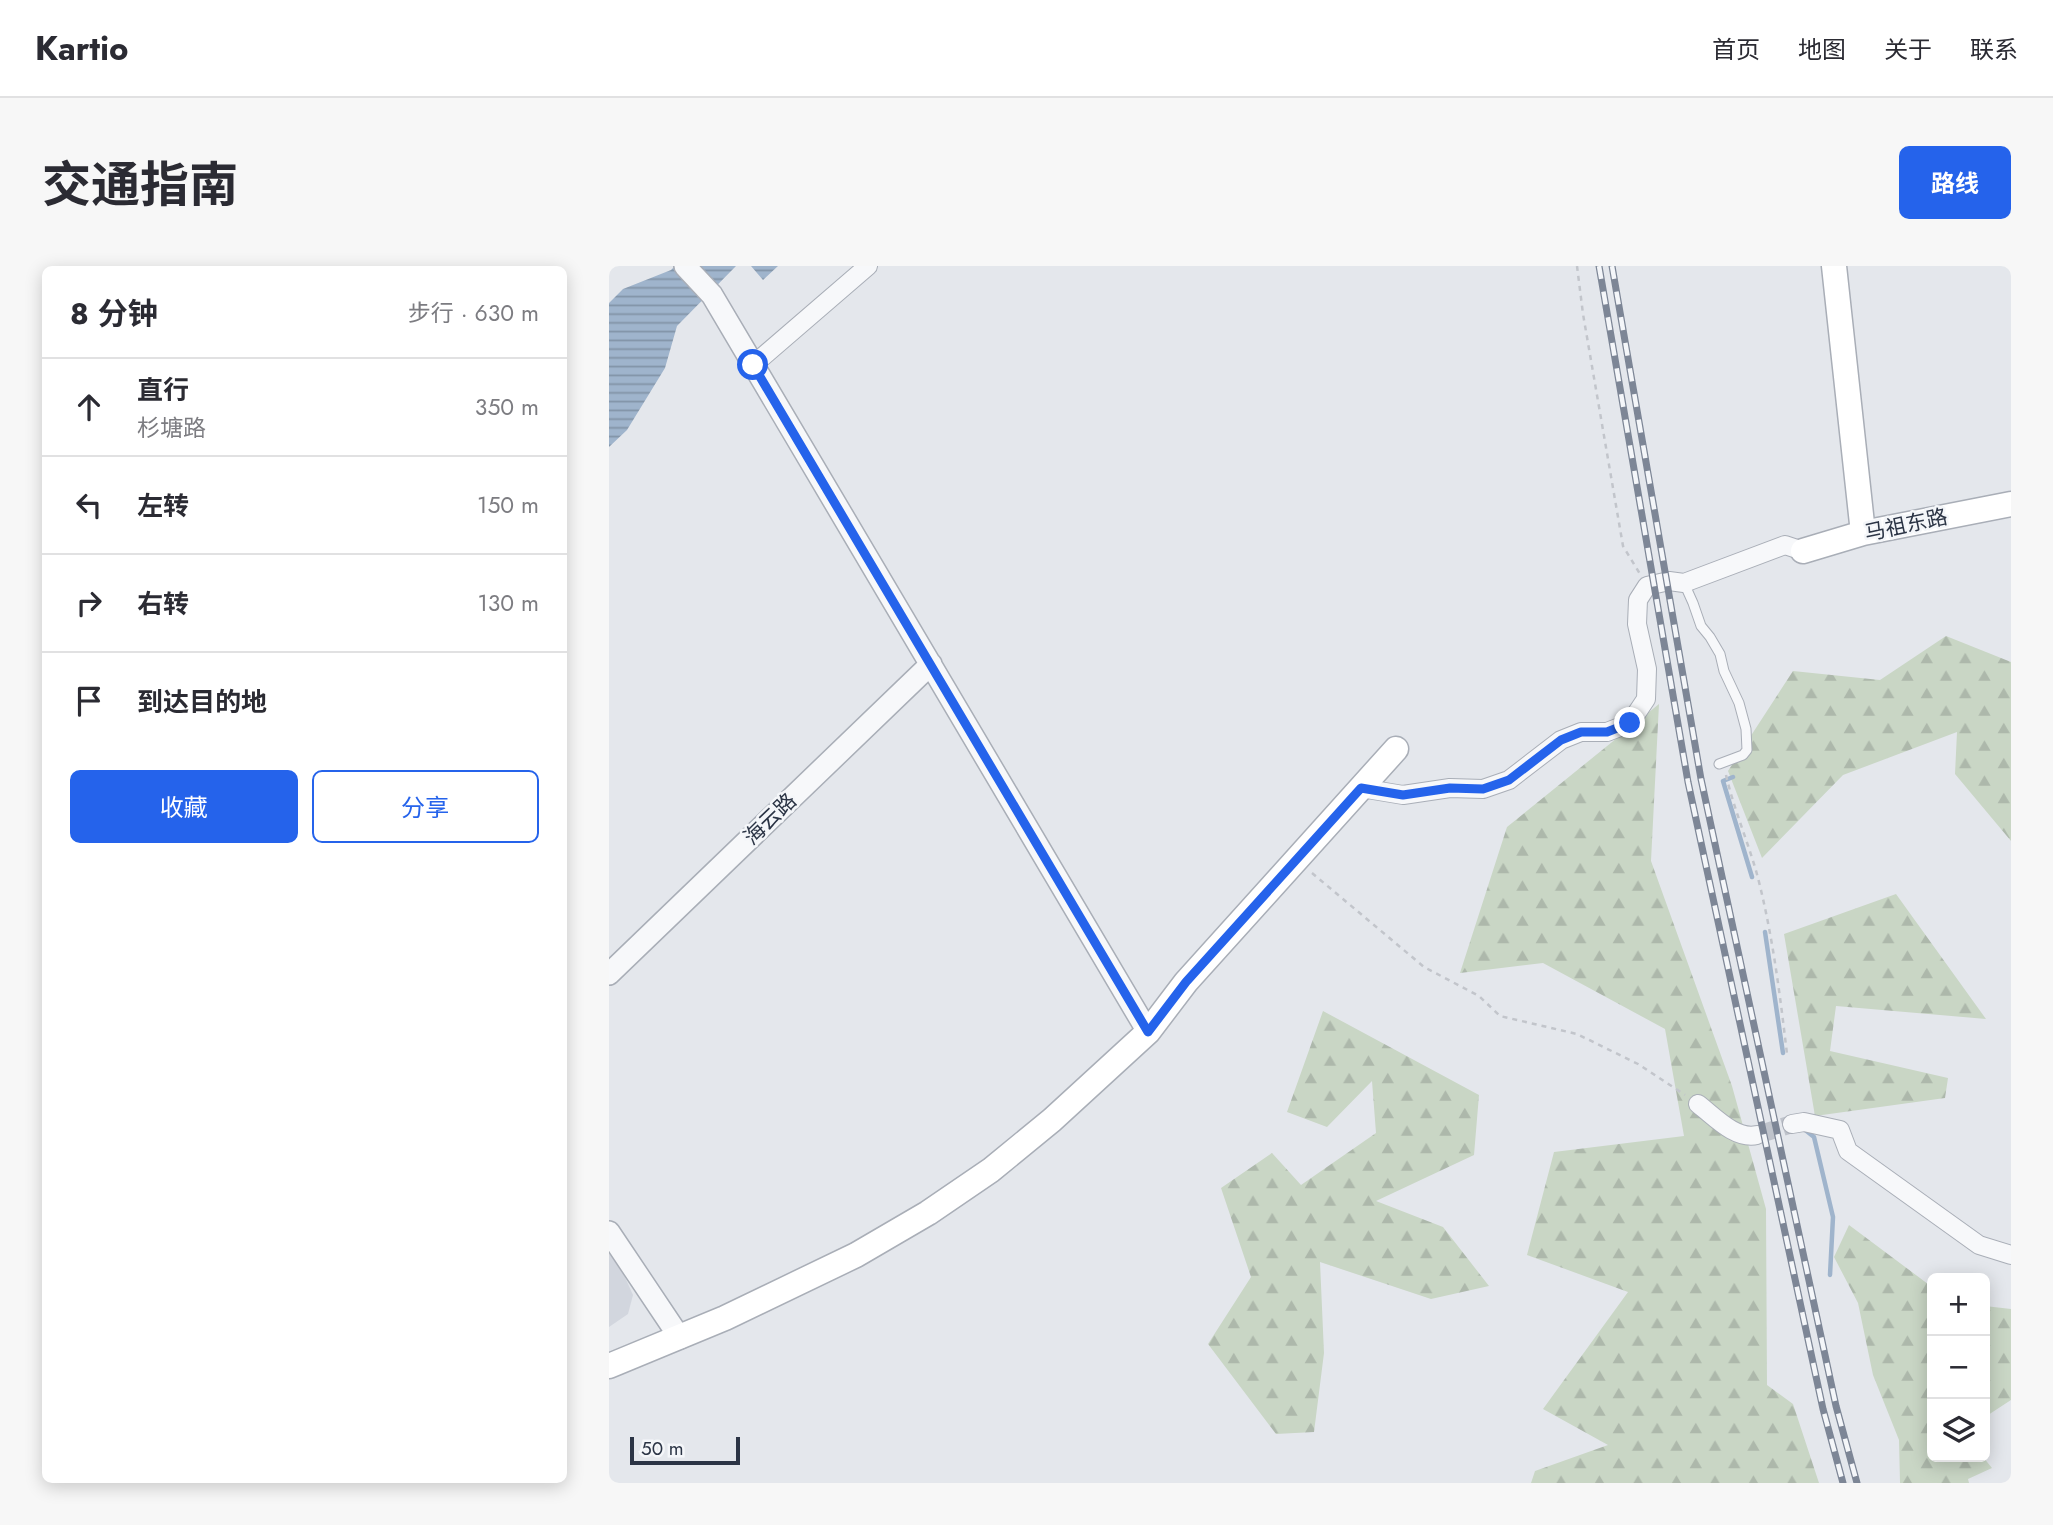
<!DOCTYPE html>
<html lang="zh">
<meta charset="utf-8">
<style>
:root{--surface:#fff;--page:#f7f7f7;--text:#2b2b33;--muted:#7c7c81;--line:#e1e1e2;--accent:#2563eb}
body{margin:0;font-family:Jost,"Noto Sans SC",sans-serif;background:var(--page);color:var(--text)}
.controls{position:absolute;right:21px;bottom:21px;display:grid;overflow:hidden;border-radius:10px;box-shadow:0 4px 18px #0003}
.controls button{width:63px;height:63px;display:grid;place-items:center;padding:0;border:0;border-bottom:2px solid var(--line);background:var(--surface);color:var(--text);font:35px sans-serif}
.scale{position:absolute;left:21px;bottom:18px;width:110px;box-sizing:border-box;padding-left:7px;border:4px solid #2b3445;border-top:0;font-size:19px;line-height:24px;white-space:nowrap;color:#2b3445;-webkit-text-stroke:5px #f4f6f9;paint-order:stroke}
.stop{position:absolute;width:21px;height:21px;margin:-16px;border:5px solid #2563eb;border-radius:50%;background:#fff}
.stop.end{background:#2563eb;border-color:#fff;box-shadow:0 2px 7px #0008}
.list{margin:0;padding:0;list-style:none}
h2{display:flex;justify-content:space-between;align-items:center;height:91px;margin:0;padding:0 28px;font-size:30px}
h2 small{font-size:23px;font-weight:400;color:var(--muted)}
.list li{display:grid;grid-template-columns:46px 1fr auto;gap:21px;align-items:center;box-sizing:border-box;height:98px;padding:0 28px;border-top:2px solid var(--line)}
.list b{display:block;font-size:26px;white-space:nowrap}
.list p{margin:0;font-size:23px;white-space:nowrap;color:var(--muted)}
.list em{font-size:23px;font-style:normal;color:var(--muted)}
.actions{display:flex;gap:14px;padding:21px 28px}
.actions a{flex:1;padding:16px 0;border:2px solid var(--accent);border-radius:10px;text-align:center;font-size:24px;color:var(--accent)}
.actions .main{background:var(--accent);color:#fff}
.icon{flex:none;width:38px;height:38px;fill:none;stroke:currentColor;stroke-width:2;stroke-linecap:round;stroke-linejoin:round}
.map{position:relative;flex:none;width:1402px;height:1217px;overflow:hidden;border-radius:10px}
header{display:flex;align-items:center;gap:42px;box-sizing:border-box;height:98px;padding:0 35px;background:var(--surface);border-bottom:2px solid var(--line)}
header strong{font-size:33px}
nav{display:flex;gap:38px;margin-inline-start:auto;font-size:24px}
.intro{display:flex;align-items:center;justify-content:space-between;box-sizing:border-box;height:168px;padding:0 42px}
h1{margin:0;font-size:49px}
.button{padding:18px 32px;border-radius:10px;background:var(--accent);color:#fff;font-size:24px;font-weight:700}
main{display:flex;gap:42px;padding:0 42px}
aside{flex:1;background:var(--surface);border-radius:10px;box-shadow:0 4px 18px #0003}
.map>svg:first-child{display:block}
.built{fill:#d2d6de}
.forest{fill:url(#forest-firs)}
.water{fill:url(#water-rules)}
.lines{fill:none;stroke-linecap:round;stroke-linejoin:round}
.stream{stroke:#9fb4cc;stroke-width:4.5}
.minor-tunnel{stroke:#bfc3cb;stroke-width:18;stroke-dasharray:18 9;stroke-linecap:butt}
.service-casing{stroke:#a9aeb7;stroke-width:11}
.minor-casing{stroke:#a9aeb7;stroke-width:20}
.tertiary-casing{stroke:#a9aeb7;stroke-width:24}
.secondary-casing{stroke:#a9aeb7;stroke-width:27}
.path{stroke:#c2c5cb;stroke-width:2.5;stroke-dasharray:5 5;stroke-linecap:butt}
.service{stroke:#f7f8fa;stroke-width:9}
.minor{stroke:#f7f8fa;stroke-width:18}
.tertiary{stroke:#f7f8fa;stroke-width:21}
.secondary{stroke:#fff;stroke-width:24}
.rail-casing{stroke:#7d8696;stroke-width:7}
.rail{stroke:#f4f6f9;stroke-width:4.5;stroke-dasharray:13;stroke-linecap:butt}
.route{stroke:#2563eb;stroke-width:9}
.labels{text-anchor:middle;dominant-baseline:central;stroke-width:5;stroke-linejoin:round;paint-order:stroke}
.street-label{font-size:21px;fill:#2b3445;stroke:#f4f6f9}
</style>
<header>
<strong>Kartio</strong>
<nav><a>首页</a><a>地图</a><a>关于</a><a>联系</a></nav>
</header>
<div class="intro"><h1>交通指南</h1><a class="button">路线</a></div>
<main>
<aside>
<h2>8 分钟<small>步行 · 630 m</small></h2>
<ul class="list">
<li><svg class="icon" aria-label="ahead" viewBox="0 0 24 24"><path d="M12 20V5M6 11l6-6 6 6"/></svg><div><b>直行</b><p>杉塘路</p></div><em>350 m</em></li>
<li><svg class="icon" aria-label="left" viewBox="0 0 24 24"><path d="M17 20v-9H6M10 6l-5 5 5 5"/></svg><div><b>左转</b></div><em>150 m</em></li>
<li><svg class="icon" aria-label="right" viewBox="0 0 24 24"><path d="M7 20v-9h11M14 6l5 5-5 5"/></svg><div><b>右转</b></div><em>130 m</em></li>
<li><svg class="icon" aria-label="arrive" viewBox="0 0 24 24"><path d="M6 21V4h12l-3 4 3 4H6"/></svg><div><b>到达目的地</b></div></li>
</ul>
<div class="actions"><a class="main">收藏</a><a>分享</a></div>
</aside>
<div class="map">
<svg width="1402" height="1217" viewBox="0 0 1402 1217">
<defs>
<pattern id="forest-firs" width="22" height="20" patternUnits="userSpaceOnUse" patternTransform="scale(1.75)"><rect width="22" height="20" fill="#c9d6c5"/><path d="M5 1l3.5 6h-7zM16 11l3.5 6h-7z" fill="#adb8ab"/></pattern>
<pattern id="water-rules" width="6" height="5" patternUnits="userSpaceOnUse" patternTransform="scale(1.75)"><rect width="6" height="5" fill="#9fb4cc"/><path d="M0 2.5h6" fill="none" stroke="#8293a7"/></pattern>
</defs>
<rect width="100%" height="100%" fill="#e4e7ec"/>
<path class="built" d="M0 987 15 1009 24 1029 19 1048 0 1061Z"/>
<path class="forest" d="M1337 370 1402 396V575L1346 508 1348 466 1234 509 1153 592 1119 505 1184 405 1271 414Z
M1050 438 1042 595 1123 820 1157 943 1158 1119 1184 1138 1210 1217H922L926 1205 999 1179 934 1143 1019 1026 918 989 945 886 1075 870 1056 763 934 697 851 707 898 561Z
M1287 628 1377 753 1227 740 1221 785 1339 812 1336 832 1206 850 1175 668Z
M714 745 870 829 865 889 767 935 834 961 880 1020 822 1033 711 996 715 1087 705 1166 667 1168 599 1078 642 1011 612 922 663 887 692 919 767 867 763 815 718 861 678 846Z
M1240 959 1323 1021V1191H1374L1383 1202 1359 1213 1360 1217H1291L1290 1174 1264 1109 1249 1037 1225 991Z
M1376 1040 1402 1043V1134L1376 1151Z"/>
<path class="water" d="M66 0H127L68 60 56 102 18 164 0 181V37L14 23 62 4Z
M142 0H169L154 14Z"/>
<g class="lines">
<path class="stream" d="M1124 511 1114 515 1143 611
M1156 666 1174 787
M1195 863 1205 871 1224 951 1221 1009"/>
<path class="minor-tunnel" d="M1148 869 1183 858"/>
<defs>
<path id="service" d="M1075 317 1084 337 1092 360 1101 371 1111 388 1115 405 1130 437 1137 463 1138 484 1134 489 1110 498"/>
<path id="minor" d="M144 99 259 0
M752 522 794 529 841 522 874 523 900 514 952 474 972 466H998L1021 457 1037 433 1038 403 1028 358 1029 334 1038 320 1060 315 1075 317 1176 279 1194 285
M1089 838C1105 850 1126 874 1148 869
M1183 858 1195 856 1231 864 1239 885 1370 979 1402 989"/>
<path id="tertiary" d="M76 0 103 29 539 766
M0 708 322 398
M0 966 71 1072"/>
<path id="secondary" d="M1225 0 1254 267
M1194 285 1254 267 1402 238
M0 1100 116 1052 247 989 319 947 382 904 443 854 539 766 577 716 787 483"/>
</defs>
<use href="#service" class="service-casing"/>
<use href="#minor" class="minor-casing"/>
<use href="#tertiary" class="tertiary-casing"/>
<use href="#secondary" class="secondary-casing"/>
<path class="path" d="M968 0 974 48 1014 280 1031 308
M1117 509C1125 544 1140 578 1149 612 1164 671 1171 729 1178 788
M703 607 815 701 870 730 891 750 968 768 1029 798 1076 829"/>
<use href="#service" class="service"/>
<use href="#minor" class="minor"/>
<use href="#tertiary" class="tertiary"/>
<use href="#secondary" class="secondary"/>
<defs>
<path id="rail" d="M990 0 1079 516 1214 1143 1234 1217
M1003 0 1092 513 1227 1140 1248 1217"/>
</defs>
<use href="#rail" class="rail-casing"/>
<use href="#rail" class="rail"/>
</g>
<g class="lines">
<path class="route" d="M144 99 539 766 577 716 752 522 794 529 841 522 874 523 900 514 952 474 972 466H998L1021 457"/>
</g>
<g class="labels">
<g class="street-label">
<text transform="translate(1297 259) rotate(-12)">马祖东路</text>
<text transform="translate(161 553) rotate(-44)">海云路</text>
</g>
</g>
</svg>
<div class="controls">
<button>+</button>
<button>−</button>
<button><svg class="icon" aria-label="layers" viewBox="0 0 24 24"><path d="M12 4l9 5-9 5-9-5zM3 14l9 5 9-5"/></svg></button>
</div>
<div class="scale">50 m</div>
<div class="stop" style="left:144px;top:99px"></div>
<div class="stop end" style="left:1021px;top:457px"></div>
</div>
</main>
